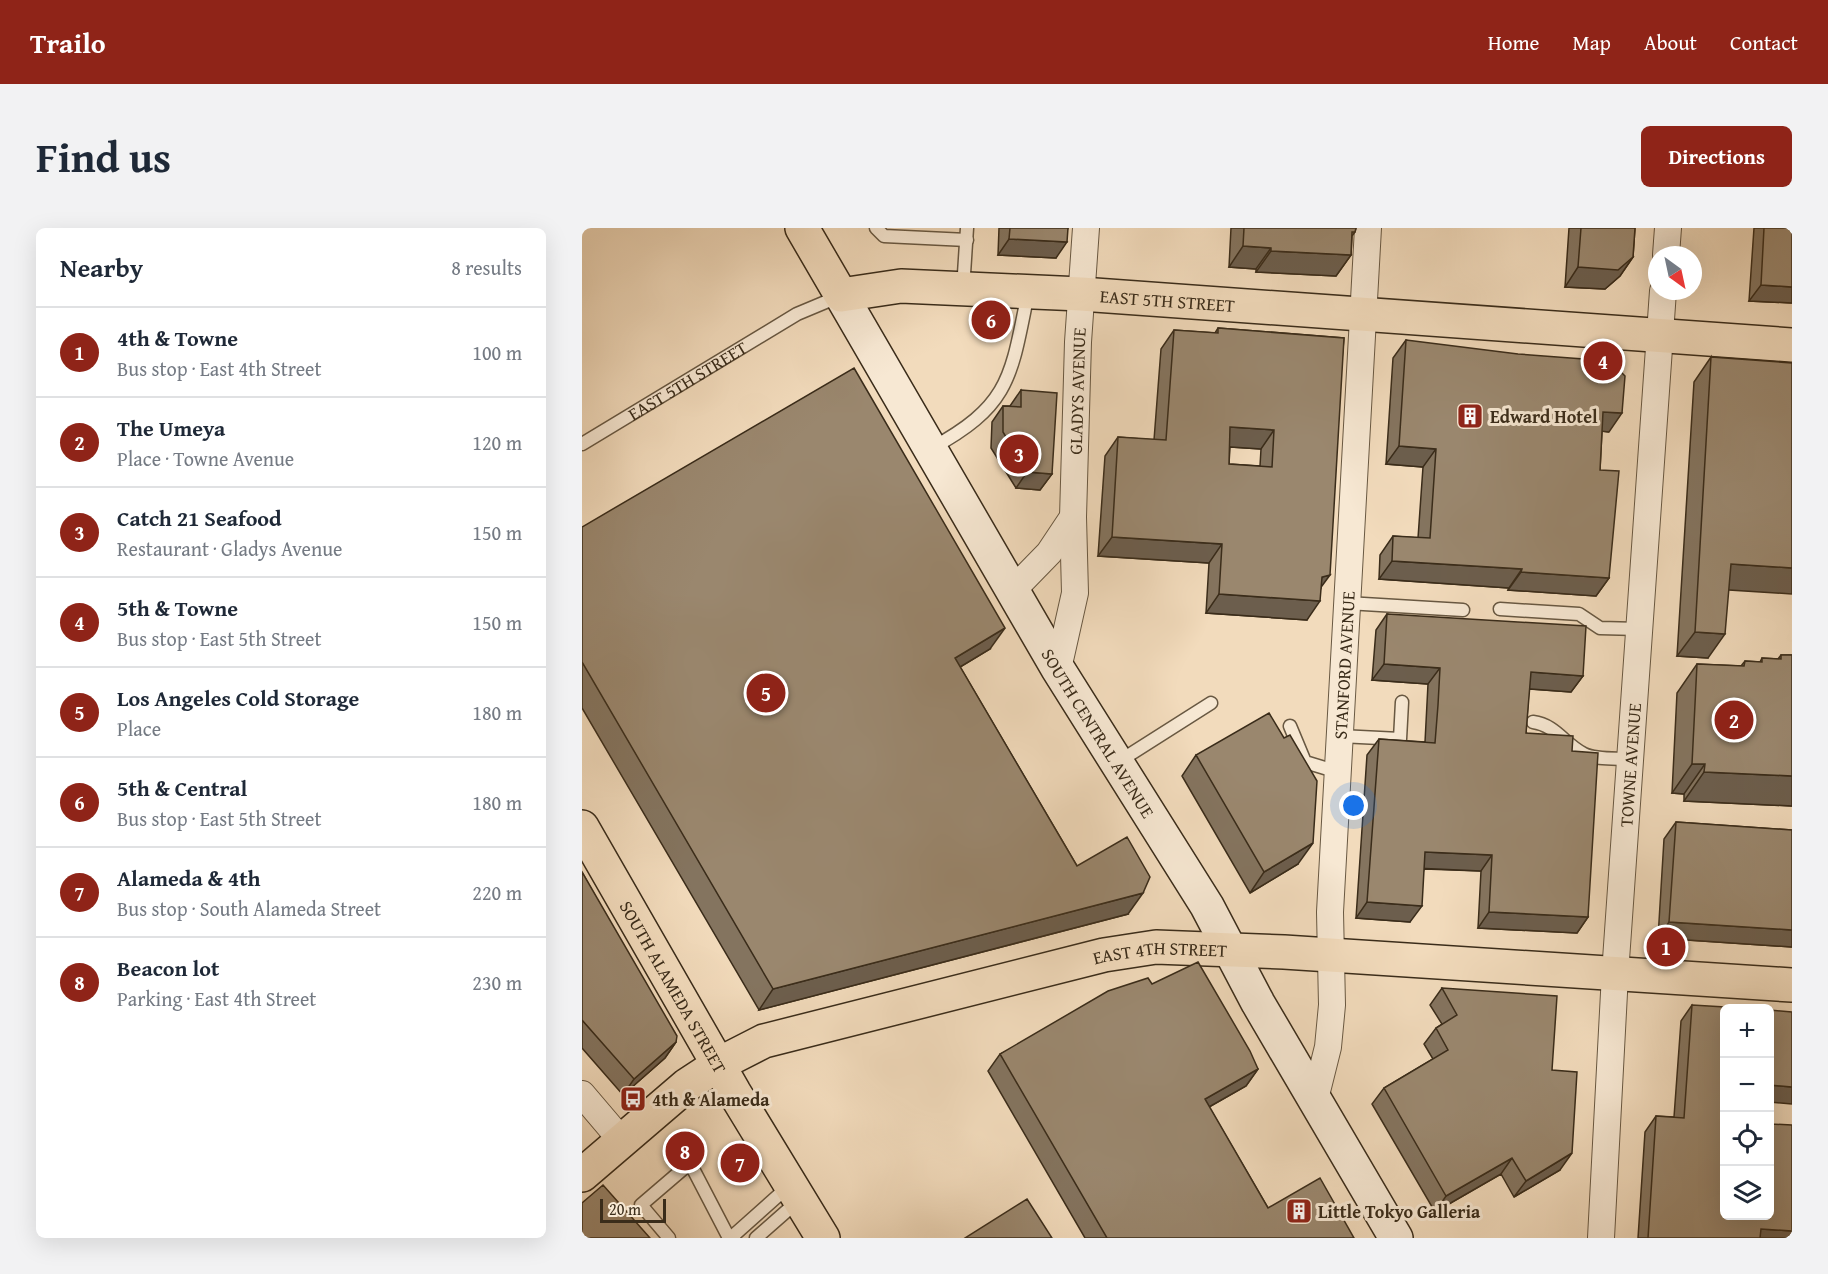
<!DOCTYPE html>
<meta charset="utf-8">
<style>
:root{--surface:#fff;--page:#f2f2f3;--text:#1f2937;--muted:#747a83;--line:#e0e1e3;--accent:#8f2418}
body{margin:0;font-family:"Gentium Book Plus",serif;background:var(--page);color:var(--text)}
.controls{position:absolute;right:18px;bottom:18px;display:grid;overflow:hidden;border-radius:9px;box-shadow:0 6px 24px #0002}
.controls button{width:54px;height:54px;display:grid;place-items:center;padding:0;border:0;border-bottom:2px solid var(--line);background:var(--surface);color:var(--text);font:30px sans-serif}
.compass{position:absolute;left:1066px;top:18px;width:54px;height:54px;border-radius:50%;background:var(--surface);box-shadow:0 6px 24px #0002;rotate:147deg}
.scale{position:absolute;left:18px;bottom:15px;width:66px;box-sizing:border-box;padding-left:6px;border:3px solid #3a2c1a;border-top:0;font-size:16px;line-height:21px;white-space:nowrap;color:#3a2c1a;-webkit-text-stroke:4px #f7e8d3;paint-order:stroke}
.you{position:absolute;left:772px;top:578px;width:21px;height:21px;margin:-15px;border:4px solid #fff;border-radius:50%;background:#1a73e8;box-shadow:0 0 0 9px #1a73e833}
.badge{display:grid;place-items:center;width:39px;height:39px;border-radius:50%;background:var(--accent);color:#fff;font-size:20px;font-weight:700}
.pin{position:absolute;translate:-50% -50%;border:3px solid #fff;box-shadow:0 2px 6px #0006}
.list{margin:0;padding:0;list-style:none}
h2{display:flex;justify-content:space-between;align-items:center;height:78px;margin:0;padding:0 24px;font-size:26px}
h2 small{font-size:20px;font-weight:400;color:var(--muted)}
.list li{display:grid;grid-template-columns:39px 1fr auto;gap:18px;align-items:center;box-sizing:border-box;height:90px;padding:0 24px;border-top:2px solid var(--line)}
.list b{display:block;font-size:22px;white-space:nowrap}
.list p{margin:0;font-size:20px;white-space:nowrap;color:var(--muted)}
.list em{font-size:20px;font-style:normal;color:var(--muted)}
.icon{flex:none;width:33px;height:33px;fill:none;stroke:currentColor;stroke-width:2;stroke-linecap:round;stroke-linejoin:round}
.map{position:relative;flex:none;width:1210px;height:1010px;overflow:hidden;border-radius:9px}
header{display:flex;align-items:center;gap:36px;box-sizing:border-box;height:84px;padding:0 30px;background:var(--accent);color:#fff}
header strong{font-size:28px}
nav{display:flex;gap:33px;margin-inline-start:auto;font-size:21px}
.intro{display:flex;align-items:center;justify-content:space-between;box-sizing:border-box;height:144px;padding:0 36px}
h1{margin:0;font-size:42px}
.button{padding:15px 27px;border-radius:9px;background:var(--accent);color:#fff;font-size:21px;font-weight:700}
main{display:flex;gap:36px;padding:0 36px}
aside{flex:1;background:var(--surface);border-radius:9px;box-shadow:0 6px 24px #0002}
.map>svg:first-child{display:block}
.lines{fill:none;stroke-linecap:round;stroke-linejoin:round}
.service-casing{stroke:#685842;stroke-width:15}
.minor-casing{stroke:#685842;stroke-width:28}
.secondary-casing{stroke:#3a2c1a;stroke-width:36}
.primary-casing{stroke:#3a2c1a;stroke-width:36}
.service{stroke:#f7e8d3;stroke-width:12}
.minor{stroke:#f7e8d3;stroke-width:26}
.secondary{stroke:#f7e8d3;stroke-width:33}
.primary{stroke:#f2dbbc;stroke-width:33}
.wall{fill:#84745f;stroke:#3a2c1a;stroke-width:1.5;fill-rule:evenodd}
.shaded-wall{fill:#6c5e4d;stroke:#3a2c1a;stroke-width:1.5}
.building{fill:#9a876e;stroke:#3a2c1a;stroke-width:1.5;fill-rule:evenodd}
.labels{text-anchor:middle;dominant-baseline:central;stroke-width:6;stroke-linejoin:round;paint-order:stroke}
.street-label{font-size:18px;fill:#3a2c1a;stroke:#f7e8d3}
.poi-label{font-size:18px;font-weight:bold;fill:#3a2c1a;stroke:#f7e8d3;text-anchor:start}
</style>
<header>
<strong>Trailo</strong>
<nav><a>Home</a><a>Map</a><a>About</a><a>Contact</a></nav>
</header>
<div class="intro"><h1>Find us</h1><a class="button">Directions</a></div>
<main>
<aside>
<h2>Nearby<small>8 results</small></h2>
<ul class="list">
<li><span class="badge">1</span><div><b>4th &amp; Towne</b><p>Bus stop · East 4th Street</p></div><em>100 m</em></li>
<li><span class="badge">2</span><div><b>The Umeya</b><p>Place · Towne Avenue</p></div><em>120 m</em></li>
<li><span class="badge">3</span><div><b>Catch 21 Seafood</b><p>Restaurant · Gladys Avenue</p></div><em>150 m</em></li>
<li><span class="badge">4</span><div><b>5th &amp; Towne</b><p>Bus stop · East 5th Street</p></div><em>150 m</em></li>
<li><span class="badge">5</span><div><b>Los Angeles Cold Storage</b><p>Place</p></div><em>180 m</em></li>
<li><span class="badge">6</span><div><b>5th &amp; Central</b><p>Bus stop · East 5th Street</p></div><em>180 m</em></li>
<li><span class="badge">7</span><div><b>Alameda &amp; 4th</b><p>Bus stop · South Alameda Street</p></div><em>220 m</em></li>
<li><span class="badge">8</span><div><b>Beacon lot</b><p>Parking · East 4th Street</p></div><em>230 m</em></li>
</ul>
</aside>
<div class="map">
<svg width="1210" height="1010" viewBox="0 0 1210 1010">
<rect width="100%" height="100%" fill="#f2dbbc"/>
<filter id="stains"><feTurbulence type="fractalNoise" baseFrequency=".00333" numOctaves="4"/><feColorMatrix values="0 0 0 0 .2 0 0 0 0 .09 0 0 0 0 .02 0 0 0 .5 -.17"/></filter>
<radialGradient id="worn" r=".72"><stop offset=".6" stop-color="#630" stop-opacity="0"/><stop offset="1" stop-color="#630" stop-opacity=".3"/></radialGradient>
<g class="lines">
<defs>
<g id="service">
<path d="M294 0 302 8 385 12"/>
<path d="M381 61 385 0"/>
<path id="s1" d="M0 216 215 86 258 68"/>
<path d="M350 220C429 177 429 148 446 65"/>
<path d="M765 375 881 382"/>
<path d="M918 381 997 386 1018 400 1057 401"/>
<path d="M951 494C974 497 982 516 1002 526 1014 532 1034 530 1048 531"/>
<path d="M708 498 723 534 756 544"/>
<path d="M758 508 818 511 820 474"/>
<path d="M536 534 629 475"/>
<path d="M87 1010 59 977 108 935 147 1010"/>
<path d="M152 1010V1007L208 957"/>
<path d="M174 1010 216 973"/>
</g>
<g id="minor">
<path d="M1084 27 1086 0"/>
<path d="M430 363 467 325 491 289"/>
<path id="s2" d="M476 441 493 365 491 289 496 114 504 0"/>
<path d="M0 866 40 913"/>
<path id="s3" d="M733 871 746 819 750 777 748 684 786 0"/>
<path id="s4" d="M1019 1010 1033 746 1081 63"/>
</g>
<g id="secondary">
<path id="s5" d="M259 67 476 441 625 678 676 775 814 1010"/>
</g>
<g id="primary">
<path id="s6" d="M220 0 259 67 319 58 499 66 1210 117"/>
<path id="s7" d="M0 599 152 864 241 1010"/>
<path id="s8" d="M0 947 105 857 137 836 182 813 522 727 574 719 702 724 1210 757"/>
</g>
</defs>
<use href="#service" class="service-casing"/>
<use href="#minor" class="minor-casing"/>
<use href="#secondary" class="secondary-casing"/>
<use href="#primary" class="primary-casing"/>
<use href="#service" class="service"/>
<use href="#minor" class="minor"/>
<use href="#secondary" class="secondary"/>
<use href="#primary" class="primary"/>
</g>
<path class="wall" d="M417 0H486L474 30 416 27Z
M649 0H774L773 4 770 8 769 27 754 48 674 44V41L647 39Z
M987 0H1053L1051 29 1038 48 1023 61 983 59Z
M1172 0H1210V75L1167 73Z
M636 100 762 110 739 360 725 392 624 385 627 335 516 328 523 228 536 209 572 212 579 121 592 102 633 105ZM648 219 679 221 678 238 647 236Z
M824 112 1027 204 1020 203 1018 242 1027 350 1014 368 926 362 927 360 797 351 798 327 811 308 836 310 841 239 804 236 811 130Z
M1129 129 1126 430 1095 428 1112 154Z
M439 162 470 246 458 262 434 260 409 220 410 194 421 178H428Z
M0 299 408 421 378 439 495 638 546 686 177 782 0 480Z
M805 386 1001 448 989 464 947 461 944 505 990 523 1006 689 995 705 896 700 899 643 842 641 828 694 774 690 785 527 797 511 843 514 846 456 790 452 794 402Z
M1199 427H1210V578L1102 573V566L1090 565 1095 465 1115 436 1159 438 1163 433 1178 434 1180 430 1196 431Z
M614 527 716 636 668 665 600 548Z
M1094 594 1210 602V719L1076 710 1082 611Z
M0 644 94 814 83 830 41 867 0 820Z
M570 756 676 841 664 858 627 879 686 980 772 1010H503L406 843 418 826Z
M860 760 970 842 978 942 932 969 919 946 853 984 790 876 802 860 851 831 842 816 854 800 860 796 848 777Z
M1110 777 1210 1010H1056L1063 904 1074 888 1092 889 1099 793Z"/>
<path class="shaded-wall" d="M427 11 485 14 474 30 416 27Z
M661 18 689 20 674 41 647 39Z
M689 23 769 27 754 48 674 44Z
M1051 29 1038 48 1023 61 983 59 996 39Z
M1179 57 1210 59V75L1167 73Z
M1021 184 1040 185 1027 204 1008 202Z
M648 199 692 202 679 221 634 218Z
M817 218 854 221 841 239 804 236Z
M445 244 470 246 458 262 434 260Z
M530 309 640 316 627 335 516 328Z
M810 333 940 341 927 360 797 351Z
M1149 336 1210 340V366L1132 361Z
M939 344 1027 350 1014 368 926 362Z
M748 347 734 366 740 349Z
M637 366 738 373 725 392 624 385Z
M423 400 408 421 358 451 373 430Z
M1113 404 1143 406 1126 430 1095 428Z
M802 436 858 440 846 456 790 452Z
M949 444 1001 448 989 464 937 460Z
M1110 536H1123L1102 566 1090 565Z
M1122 544 1210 548V578L1102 573Z
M731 615 716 636 668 665 682 644Z
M843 624 910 627 899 643 832 640Z
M561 665 546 686 177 782 191 761Z
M785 674 840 678 828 694 774 690Z
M907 684 1006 689 995 705 896 700Z
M1087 694 1210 702V719L1076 710Z
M94 814 83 830 41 867 52 851Z
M676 841 664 858 611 888 623 871Z
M1188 857 1210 859V876L1188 874Z
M990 925 978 942 932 969 944 953Z
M930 930 919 946 853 984 864 968Z
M1179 1001 1210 1003V1010H1172Z"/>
<path class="building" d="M428 0H486L485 14 427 11Z
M662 0H774L773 4H770L769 27 689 23V20L661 18Z
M999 0H1053L1051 29 1036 42 996 39Z
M1182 0H1210V59L1179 57Z
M636 100 762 110 748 347 740 349 738 373 637 366 640 316 530 309 536 209 584 212 592 102 636 105ZM648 199 692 202 690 239 647 236Z
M824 112 936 126 1028 133 1043 148 1040 185 1021 184 1018 242 1037 243 1027 350 939 344 940 341 810 333 811 308 848 310 854 221 817 218Z
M1129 129 1210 135V340L1149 336 1143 406 1113 404Z
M272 140 423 400 373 430 495 638 545 609 568 649 561 665 191 761 0 434V299Z
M439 162 475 165 470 246 445 244 421 204V178L439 179Z
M805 386 1004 398 1001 448 949 444 944 505 991 508 990 523 1016 525 1006 689 907 684 910 627 843 624 840 678 785 674 797 511 853 515 856 477 858 440 802 436Z
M1199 427H1210V548L1122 544 1123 536H1110L1115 436 1162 438 1163 433 1180 434V430L1199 431Z
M687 485 702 510 708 507 735 553 731 615 682 644 614 527Z
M1094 594 1210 602V702L1087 694Z
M0 644 95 808 94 814 52 851 0 792Z
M616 734 668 823 676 841 623 871 686 980 738 950 772 1010H525L418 826 526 763 566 750 570 756Z
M860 760 975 768 970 842 995 844 990 925 944 953 930 930 864 968 802 860 866 822 854 800 875 787Z
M1110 777 1160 780H1143V987H1188V896L1210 897V1003L1179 1001 1178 1010H1066L1074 888 1102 890Z
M1188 782 1210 784V859L1188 857V872Z
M21 957 68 1010H0V975Z
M445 971 470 1010H383Z"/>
<defs>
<symbol id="building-square" viewBox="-11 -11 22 22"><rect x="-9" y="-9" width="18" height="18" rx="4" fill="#8f2418" stroke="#f7e8d3"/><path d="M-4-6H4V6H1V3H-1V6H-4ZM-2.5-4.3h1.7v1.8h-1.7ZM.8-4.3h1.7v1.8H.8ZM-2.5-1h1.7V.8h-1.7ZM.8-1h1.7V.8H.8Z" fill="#fff"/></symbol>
<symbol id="bus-square" viewBox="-11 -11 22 22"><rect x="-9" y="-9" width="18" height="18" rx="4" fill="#8f2418" stroke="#f7e8d3"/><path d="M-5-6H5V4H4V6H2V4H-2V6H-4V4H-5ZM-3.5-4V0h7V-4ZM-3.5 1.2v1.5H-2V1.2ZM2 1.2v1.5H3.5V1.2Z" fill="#fff"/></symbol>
</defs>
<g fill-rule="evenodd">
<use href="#building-square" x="873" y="173" width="30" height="30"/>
<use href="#bus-square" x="36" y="856" width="30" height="30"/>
<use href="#building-square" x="702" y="968" width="30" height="30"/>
</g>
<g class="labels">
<g class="street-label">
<text stroke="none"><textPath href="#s6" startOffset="405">EAST 5TH STREET</textPath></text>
<text stroke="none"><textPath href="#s1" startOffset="123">EAST 5TH STREET</textPath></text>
<text stroke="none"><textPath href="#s2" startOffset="280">GLADYS AVENUE</textPath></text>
<text stroke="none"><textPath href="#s3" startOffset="436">STANFORD AVENUE</textPath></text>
<text stroke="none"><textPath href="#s5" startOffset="508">SOUTH CENTRAL AVENUE</textPath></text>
<text stroke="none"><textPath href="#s4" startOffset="474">TOWNE AVENUE</textPath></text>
<text stroke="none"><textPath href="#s8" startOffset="634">EAST 4TH STREET</textPath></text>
<text stroke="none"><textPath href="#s7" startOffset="184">SOUTH ALAMEDA STREET</textPath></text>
</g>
<g class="poi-label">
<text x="908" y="188">Edward Hotel</text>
<text x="70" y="871">4th &amp; Alameda</text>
<text x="736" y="983">Little Tokyo Galleria</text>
</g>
</g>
<rect width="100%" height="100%" filter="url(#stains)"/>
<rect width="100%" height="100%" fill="url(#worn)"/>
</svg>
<div class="controls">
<button>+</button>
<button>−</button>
<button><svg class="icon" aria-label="locate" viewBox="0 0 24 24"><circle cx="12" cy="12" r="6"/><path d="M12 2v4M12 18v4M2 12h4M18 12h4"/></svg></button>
<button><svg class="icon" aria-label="layers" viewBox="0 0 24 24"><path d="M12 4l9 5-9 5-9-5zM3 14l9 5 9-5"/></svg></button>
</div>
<svg class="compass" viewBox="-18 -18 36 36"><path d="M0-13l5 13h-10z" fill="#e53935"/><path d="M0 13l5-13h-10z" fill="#747a83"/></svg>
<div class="scale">20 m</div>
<div class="you"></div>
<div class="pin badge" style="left:1084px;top:719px">1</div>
<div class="pin badge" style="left:1152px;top:492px">2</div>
<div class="pin badge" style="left:437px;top:226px">3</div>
<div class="pin badge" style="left:1021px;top:133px">4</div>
<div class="pin badge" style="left:184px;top:465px">5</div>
<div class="pin badge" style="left:409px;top:92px">6</div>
<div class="pin badge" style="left:158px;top:935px">7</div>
<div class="pin badge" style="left:103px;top:923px">8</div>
</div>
</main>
